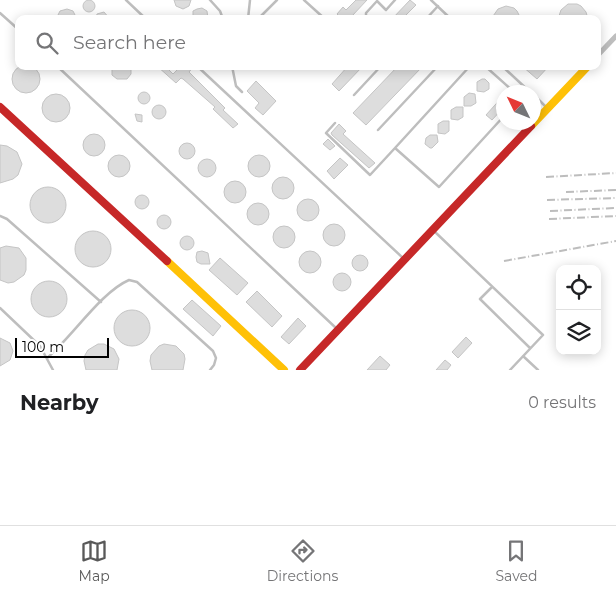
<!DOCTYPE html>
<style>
:root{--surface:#fff;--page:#f6f6f6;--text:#202124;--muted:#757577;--line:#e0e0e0;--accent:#595959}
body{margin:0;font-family:Montserrat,sans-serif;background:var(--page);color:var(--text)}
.controls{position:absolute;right:15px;bottom:15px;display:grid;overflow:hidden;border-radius:10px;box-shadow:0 2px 12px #0003}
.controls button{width:45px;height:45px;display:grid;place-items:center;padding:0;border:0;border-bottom:1px solid var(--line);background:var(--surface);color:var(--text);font:25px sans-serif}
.compass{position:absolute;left:496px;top:85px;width:45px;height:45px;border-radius:50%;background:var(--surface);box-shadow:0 2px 12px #0003;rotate:313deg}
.scale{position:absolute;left:15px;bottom:12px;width:94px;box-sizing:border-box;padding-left:5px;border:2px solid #000;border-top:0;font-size:14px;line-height:18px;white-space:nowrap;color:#000;-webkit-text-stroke:4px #fff;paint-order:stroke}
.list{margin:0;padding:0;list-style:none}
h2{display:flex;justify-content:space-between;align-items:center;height:65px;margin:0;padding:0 20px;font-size:21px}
h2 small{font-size:16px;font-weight:400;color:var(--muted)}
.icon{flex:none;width:28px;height:28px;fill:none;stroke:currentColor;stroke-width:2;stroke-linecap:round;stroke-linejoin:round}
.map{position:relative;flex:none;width:616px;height:370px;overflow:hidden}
.search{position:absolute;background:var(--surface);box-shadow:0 2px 12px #0003;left:15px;right:15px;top:15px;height:55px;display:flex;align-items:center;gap:12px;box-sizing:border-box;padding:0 18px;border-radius:10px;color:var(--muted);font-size:19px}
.sheet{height:155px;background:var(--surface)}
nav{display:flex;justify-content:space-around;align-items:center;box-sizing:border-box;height:70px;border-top:1px solid var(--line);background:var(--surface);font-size:14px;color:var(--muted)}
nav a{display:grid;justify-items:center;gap:2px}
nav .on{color:var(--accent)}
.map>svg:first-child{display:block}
.building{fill:#ddd;stroke:#c5c5c5}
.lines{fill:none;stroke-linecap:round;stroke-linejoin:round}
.lane{stroke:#bebebe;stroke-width:2.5}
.street{stroke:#bebebe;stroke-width:5}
.slow{stroke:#ffc107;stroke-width:8}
.jam{stroke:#c62828;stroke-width:8}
.rail{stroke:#bdbdbd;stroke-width:2;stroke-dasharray:8 2.5 1 2.5;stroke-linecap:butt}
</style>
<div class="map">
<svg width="616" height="370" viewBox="0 0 616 370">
<rect width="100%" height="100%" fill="#fff"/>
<path class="building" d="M83 6a6 6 0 1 1 12 0a6 6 0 1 1-12 0Z
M174 0H191L189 6 183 9 176 6Z
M356 0H367L352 16 355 19H342L337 14 343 7 346 10Z
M410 0 416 5 402 19H392Z
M568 4H577L581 6 586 12 588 19H558L561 10Z
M506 6 514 8 517 11 521 19H491L498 9Z
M202 8 207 11 208 19H193V11L197 9Z
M67 9 73 11 77 19H56L60 11Z
M104 12 110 19H96L97 14Z
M12 79a14 14 0 1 1 28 0a14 14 0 1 1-28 0Z
M112 66H131V74L127 79H117L112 75Z
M157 66H165L173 74 181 66H194L189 72 225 108 223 110 238 124 233 128 213 109 215 107 183 79 181 78 176 83Z
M348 66H363L339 91 332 84Z
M398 66H423L366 125 353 113Z
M522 66H549L537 79Z
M482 79H485L489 83V89L484 92 477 91V82Z
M256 81 276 101 263 115 255 108 259 103 247 91Z
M138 98a6 6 0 1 1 12 0a6 6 0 1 1-12 0Z
M469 93 475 94 476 103 471 106H464V97Z
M42 108a14 14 0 1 1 28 0a14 14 0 1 1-28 0Z
M504 95V107L492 120 486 115Z
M152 112a7 7 0 1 1 14 0a7 7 0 1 1-14 0Z
M456 107H463V117L458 120 451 119V110Z
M135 114 142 115V122L137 121Z
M443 121H449V131L445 134 438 133V124Z
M339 124 346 131 343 134 375 163 369 168 332 135 331 133Z
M83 145a11 11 0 1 1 22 0a11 11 0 1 1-22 0Z
M430 135H437L438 142 432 148H430L425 144 426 138Z
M328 139 335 146 330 150 323 144Z
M179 151a8 8 0 1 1 16 0a8 8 0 1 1-16 0Z
M0 145 7 146 17 152 22 164 18 175 13 179 0 183Z
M248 166a11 11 0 1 1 22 0a11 11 0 1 1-22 0Z
M108 166a11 11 0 1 1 22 0a11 11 0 1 1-22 0Z
M340 158 348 165 334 179 327 171Z
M198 168a9 9 0 1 1 18 0a9 9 0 1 1-18 0Z
M272 188a11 11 0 1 1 22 0a11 11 0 1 1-22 0Z
M224 192a11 11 0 1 1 22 0a11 11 0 1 1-22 0Z
M30 205a18 18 0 1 1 36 0a18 18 0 1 1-36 0Z
M135 202a7 7 0 1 1 14 0a7 7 0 1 1-14 0Z
M297 210a11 11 0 1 1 22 0a11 11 0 1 1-22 0Z
M247 214a11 11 0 1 1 22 0a11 11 0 1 1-22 0Z
M157 222a7 7 0 1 1 14 0a7 7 0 1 1-14 0Z
M323 235a11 11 0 1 1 22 0a11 11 0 1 1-22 0Z
M273 237a11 11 0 1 1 22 0a11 11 0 1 1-22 0Z
M75 249a18 18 0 1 1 36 0a18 18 0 1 1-36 0Z
M180 243a7 7 0 1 1 14 0a7 7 0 1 1-14 0Z
M6 246 19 248 26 258V270L24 275 14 282 8 283 0 280V248Z
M299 262a11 11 0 1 1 22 0a11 11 0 1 1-22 0Z
M202 251 208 253 210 264H201L197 262 196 257 197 252Z
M352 263a8 8 0 1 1 16 0a8 8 0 1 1-16 0Z
M220 258 248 283 237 295 209 270Z
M333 282a9 9 0 1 1 18 0a9 9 0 1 1-18 0Z
M31 299a18 18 0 1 1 36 0a18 18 0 1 1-36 0Z
M257 291 282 316 272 327 246 302Z
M192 300 221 326 213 336 183 309Z
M114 328a18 18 0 1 1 36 0a18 18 0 1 1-36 0Z
M298 318 306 326 289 344 281 337Z
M466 337 472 343 458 358 452 352Z
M0 338 10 343 13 351 10 360 0 366Z
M98 344H104L114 349 119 359 117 370H86L84 361 85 355 88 350Z
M164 344 176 346 184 354 185 359 183 370H152L150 361 151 355 159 346Z
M380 356 390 365 386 370H367Z
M445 360 451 365 447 370H436Z"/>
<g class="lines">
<path class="lane" d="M126 0 146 19
M210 0 220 11 223 19
M304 0 325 19
M431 0 451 19
M0 13 19 30
M248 19 250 0
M258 19 277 0
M366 19V13L377 1 386 10 395 0
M426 19 438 6
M57 66 336 328
M197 66 403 258
M232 66 236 86 242 92
M470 66 395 148 439 187 504 116
M485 66 514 92
M502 66 530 92
M354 95 381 66
M534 95 548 109 534 95
M335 123 326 133 370 175 395 148
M378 130 438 66
M0 216 7 219 101 302
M434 231 543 335 510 370
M492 287 480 299 530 348
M0 308 40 346 53 370
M523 356 538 370
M47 358C72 337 101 292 129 280L137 282 213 351 216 358 214 365 210 370"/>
<path class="street" d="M597 56 616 36"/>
<path class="slow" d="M531 126 588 66
M167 261 284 370"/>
<path class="jam" d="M0 107 167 261
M300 370 531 126"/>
<path class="rail" d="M546 177 616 173
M566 192 616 190
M547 200 616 198
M550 211 616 208
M549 219 616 216
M504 261 616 241"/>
</g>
</svg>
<div class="controls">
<button><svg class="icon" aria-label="locate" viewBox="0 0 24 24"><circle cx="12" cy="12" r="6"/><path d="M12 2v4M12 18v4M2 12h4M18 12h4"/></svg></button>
<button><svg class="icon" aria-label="layers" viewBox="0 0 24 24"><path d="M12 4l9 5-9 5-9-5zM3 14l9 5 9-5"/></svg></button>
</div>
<svg class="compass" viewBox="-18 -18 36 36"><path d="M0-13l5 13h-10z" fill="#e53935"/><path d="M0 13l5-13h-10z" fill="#757577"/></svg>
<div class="scale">100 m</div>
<div class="search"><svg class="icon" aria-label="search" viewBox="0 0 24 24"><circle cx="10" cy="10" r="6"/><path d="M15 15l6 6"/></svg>Search here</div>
</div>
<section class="sheet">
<h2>Nearby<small>0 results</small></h2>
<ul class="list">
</ul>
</section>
<nav>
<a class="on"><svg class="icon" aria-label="map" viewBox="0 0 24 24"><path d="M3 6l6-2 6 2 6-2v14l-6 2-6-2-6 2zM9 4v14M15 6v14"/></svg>Map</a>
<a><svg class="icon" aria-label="directions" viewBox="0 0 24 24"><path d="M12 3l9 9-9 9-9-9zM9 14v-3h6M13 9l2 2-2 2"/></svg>Directions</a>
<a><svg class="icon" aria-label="saved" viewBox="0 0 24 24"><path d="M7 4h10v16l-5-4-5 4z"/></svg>Saved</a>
</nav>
